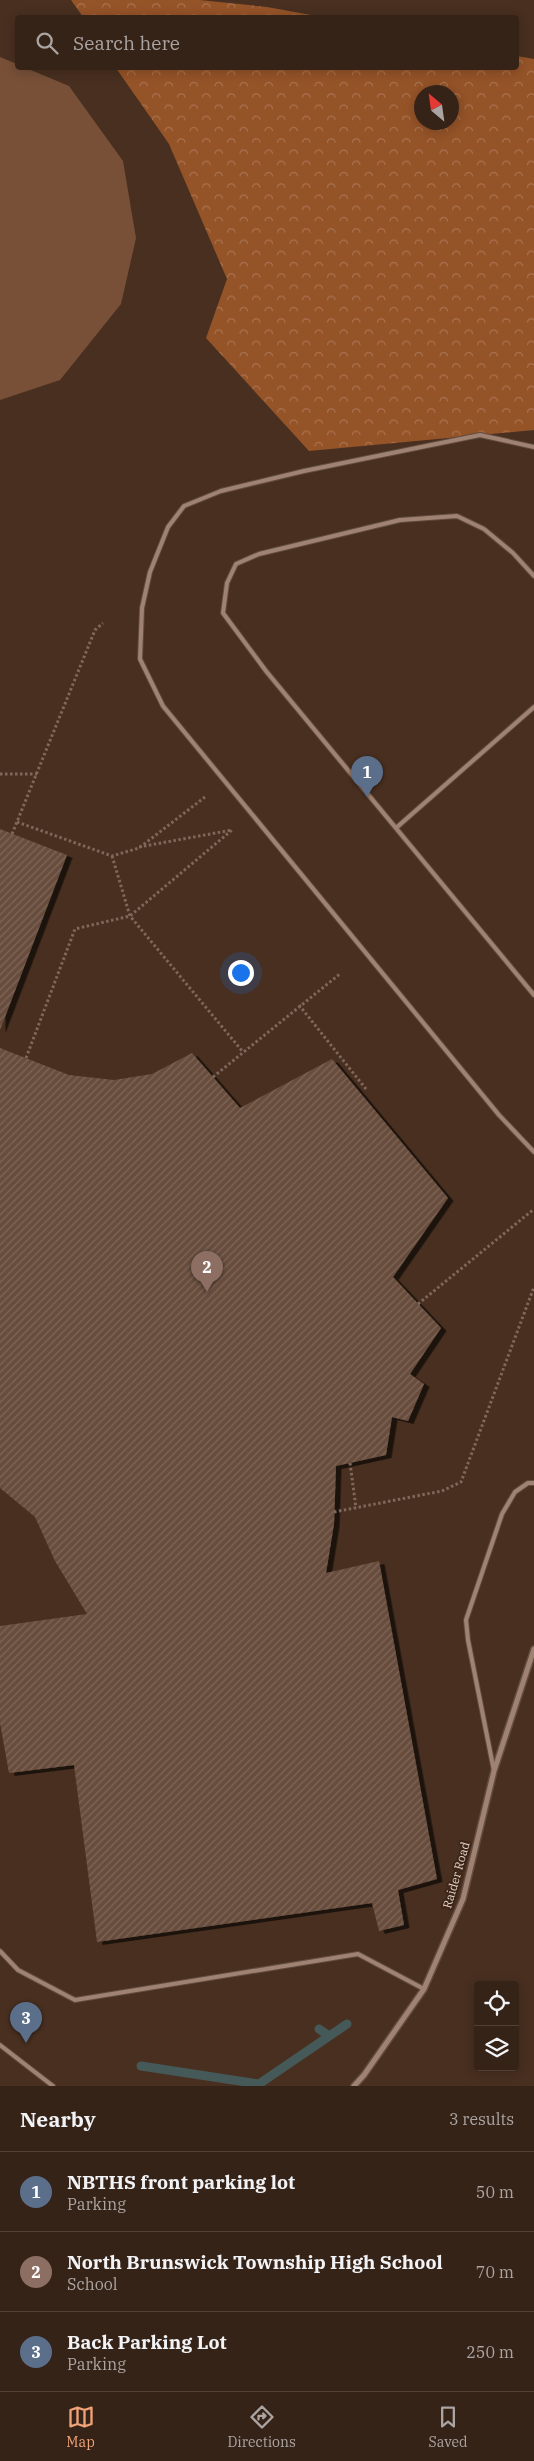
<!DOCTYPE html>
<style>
:root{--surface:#362318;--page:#3d2b21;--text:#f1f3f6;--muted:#aaa4a2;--line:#504037;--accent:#f0a378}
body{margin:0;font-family:"IBM Plex Serif",serif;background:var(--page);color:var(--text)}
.controls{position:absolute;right:15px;bottom:15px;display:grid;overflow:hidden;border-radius:5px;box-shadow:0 2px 12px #0003}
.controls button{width:45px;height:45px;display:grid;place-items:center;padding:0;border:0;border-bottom:1px solid var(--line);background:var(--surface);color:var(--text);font:25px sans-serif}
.compass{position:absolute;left:414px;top:85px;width:45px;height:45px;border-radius:50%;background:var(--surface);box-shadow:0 2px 12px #0003;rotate:331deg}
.you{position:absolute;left:240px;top:972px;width:18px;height:18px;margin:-12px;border:4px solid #fff;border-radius:50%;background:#1a73e8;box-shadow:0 0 0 8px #1a73e833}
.badge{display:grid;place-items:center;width:32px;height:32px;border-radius:50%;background:var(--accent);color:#fff;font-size:16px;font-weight:700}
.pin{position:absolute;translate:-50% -41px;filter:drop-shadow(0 1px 2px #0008)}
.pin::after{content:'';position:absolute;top:26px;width:18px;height:15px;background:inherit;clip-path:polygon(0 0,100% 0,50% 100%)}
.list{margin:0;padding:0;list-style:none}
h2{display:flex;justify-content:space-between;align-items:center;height:65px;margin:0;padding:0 20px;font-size:21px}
h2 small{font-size:16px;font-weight:400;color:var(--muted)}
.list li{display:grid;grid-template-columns:32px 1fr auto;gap:15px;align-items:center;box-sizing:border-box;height:80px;padding:0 20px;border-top:1px solid var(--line)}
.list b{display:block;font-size:19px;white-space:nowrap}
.list p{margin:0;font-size:16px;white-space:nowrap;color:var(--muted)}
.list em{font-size:16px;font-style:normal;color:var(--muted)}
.icon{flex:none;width:28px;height:28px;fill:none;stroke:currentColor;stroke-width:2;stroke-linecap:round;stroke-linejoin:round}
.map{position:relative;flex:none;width:534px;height:2086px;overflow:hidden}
.search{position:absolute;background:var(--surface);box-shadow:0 2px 12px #0003;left:15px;right:15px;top:15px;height:55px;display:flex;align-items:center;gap:12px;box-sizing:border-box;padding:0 18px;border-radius:5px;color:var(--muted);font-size:19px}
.sheet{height:305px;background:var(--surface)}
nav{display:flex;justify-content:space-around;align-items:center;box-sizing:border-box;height:70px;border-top:1px solid var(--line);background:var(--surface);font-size:14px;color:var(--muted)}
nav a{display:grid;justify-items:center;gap:2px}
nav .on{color:var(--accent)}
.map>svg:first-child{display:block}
.forest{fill:url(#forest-crowns);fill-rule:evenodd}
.pitch{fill:#785038}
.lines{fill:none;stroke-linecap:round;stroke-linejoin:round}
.stream{stroke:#455958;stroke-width:9}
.building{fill:url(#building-hatch);filter:url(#shadow)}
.service-casing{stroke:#614c3f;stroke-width:6}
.minor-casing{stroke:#614c3f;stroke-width:8}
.path{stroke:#7e685c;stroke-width:3;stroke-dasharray:2.5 2.5;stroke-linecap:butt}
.service{stroke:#a08272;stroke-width:4}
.minor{stroke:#a08272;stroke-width:5}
.labels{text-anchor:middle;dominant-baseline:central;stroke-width:4;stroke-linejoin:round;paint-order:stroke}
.street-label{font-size:12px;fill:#e5d5cc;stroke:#3d2517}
</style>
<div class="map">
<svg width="534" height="2086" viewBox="0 0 534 2086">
<defs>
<pattern id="forest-crowns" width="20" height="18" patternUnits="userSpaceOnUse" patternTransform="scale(1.25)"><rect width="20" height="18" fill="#955328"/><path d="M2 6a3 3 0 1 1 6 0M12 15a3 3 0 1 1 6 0" fill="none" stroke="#a97350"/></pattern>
<pattern id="building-hatch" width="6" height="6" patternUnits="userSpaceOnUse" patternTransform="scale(1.25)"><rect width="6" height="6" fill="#684d3e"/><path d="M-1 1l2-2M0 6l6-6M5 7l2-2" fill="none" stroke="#7d6659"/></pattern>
<filter id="shadow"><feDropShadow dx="5.5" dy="3" stdDeviation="0" flood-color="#0009"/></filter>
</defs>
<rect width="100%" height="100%" fill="#482f20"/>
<path class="forest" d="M71 0H200L267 7 322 17H83Z
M517 56 534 59V430L309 451 206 338 227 279 169 144 116 68H516ZM422 92H452V122H422Z"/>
<path class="pitch" d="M0 57 17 64 18 68H26L69 86 123 161 136 238 121 304 60 380 0 400Z"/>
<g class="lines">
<path class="stream" d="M319 2029 329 2036
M141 2066 259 2084 347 2024"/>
</g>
<path class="building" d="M0 829 67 855 0 1030Z
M0 1048 69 1075 114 1080 152 1074 192 1053 240 1108 332 1059 448 1198 393 1277 441 1328 410 1374 424 1384 408 1421 392 1417 386 1455 336 1466 334 1524 326 1573 379 1561 437 1879 398 1890 404 1925 379 1931 372 1903 97 1942 74 1765 9 1773 0 1723V1626L87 1614 55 1561 35 1517 0 1488Z"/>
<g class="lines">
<defs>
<path id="service" d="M534 447 480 435 304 471 221 491 184 506 168 527 150 572 142 608 140 659 163 706 499 1115 534 1152
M534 576 513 553 484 529 457 516 400 520 259 554 236 564 227 583 223 613 266 671 534 995
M396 828 534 707
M494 1771 468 1640 466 1620 502 1514 515 1492 528 1483H534
M0 1951 18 1970 75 2000 358 1954 424 1989
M0 2045 53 2086"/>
<path id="minor" d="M354 2086 364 2075 424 1989 463 1899 494 1771 534 1649"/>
</defs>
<use href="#service" class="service-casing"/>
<use href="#minor" class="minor-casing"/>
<path class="path" d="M0 774H37
M17 822 112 856 139 848 205 797
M12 834 95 630 103 623
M139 847 232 830
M112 856 130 916 243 1052
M299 1005 366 1089
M26 1058 75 929 130 916 232 830
M213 1077 341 973
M418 1304 534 1209
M350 1463 356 1508
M334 1512 442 1491 461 1482 534 1287"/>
<use href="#service" class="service"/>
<use href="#minor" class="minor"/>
</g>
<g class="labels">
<g class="street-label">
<text transform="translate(456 1875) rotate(-74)">Raider Road</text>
</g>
</g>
</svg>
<div class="controls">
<button><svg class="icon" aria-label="locate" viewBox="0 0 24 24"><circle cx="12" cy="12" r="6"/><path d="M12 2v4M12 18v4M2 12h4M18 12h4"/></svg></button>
<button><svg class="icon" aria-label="layers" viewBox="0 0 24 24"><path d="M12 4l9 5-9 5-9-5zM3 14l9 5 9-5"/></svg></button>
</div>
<svg class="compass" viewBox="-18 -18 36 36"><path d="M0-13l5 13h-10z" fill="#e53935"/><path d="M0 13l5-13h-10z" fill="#aaa4a2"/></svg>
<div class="you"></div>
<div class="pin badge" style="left:367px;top:797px;background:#5c6f8a">1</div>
<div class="pin badge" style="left:207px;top:1292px;background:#8d6e63">2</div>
<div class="pin badge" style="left:26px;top:2043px;background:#5c6f8a">3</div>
<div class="search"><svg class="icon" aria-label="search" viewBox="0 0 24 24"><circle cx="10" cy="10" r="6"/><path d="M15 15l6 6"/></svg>Search here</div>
</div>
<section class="sheet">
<h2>Nearby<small>3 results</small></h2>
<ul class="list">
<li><span class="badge" style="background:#5c6f8a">1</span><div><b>NBTHS front parking lot</b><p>Parking</p></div><em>50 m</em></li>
<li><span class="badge" style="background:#8d6e63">2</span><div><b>North Brunswick Township High School</b><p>School</p></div><em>70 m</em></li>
<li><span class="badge" style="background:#5c6f8a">3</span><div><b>Back Parking Lot</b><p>Parking</p></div><em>250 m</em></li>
</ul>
</section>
<nav>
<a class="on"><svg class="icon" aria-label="map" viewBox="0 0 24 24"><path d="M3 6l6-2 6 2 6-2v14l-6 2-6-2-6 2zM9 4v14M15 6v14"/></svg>Map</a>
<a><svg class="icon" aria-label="directions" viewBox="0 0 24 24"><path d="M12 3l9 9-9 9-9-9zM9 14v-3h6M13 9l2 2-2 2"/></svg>Directions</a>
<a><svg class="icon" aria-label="saved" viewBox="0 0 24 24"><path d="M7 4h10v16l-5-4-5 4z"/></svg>Saved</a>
</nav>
